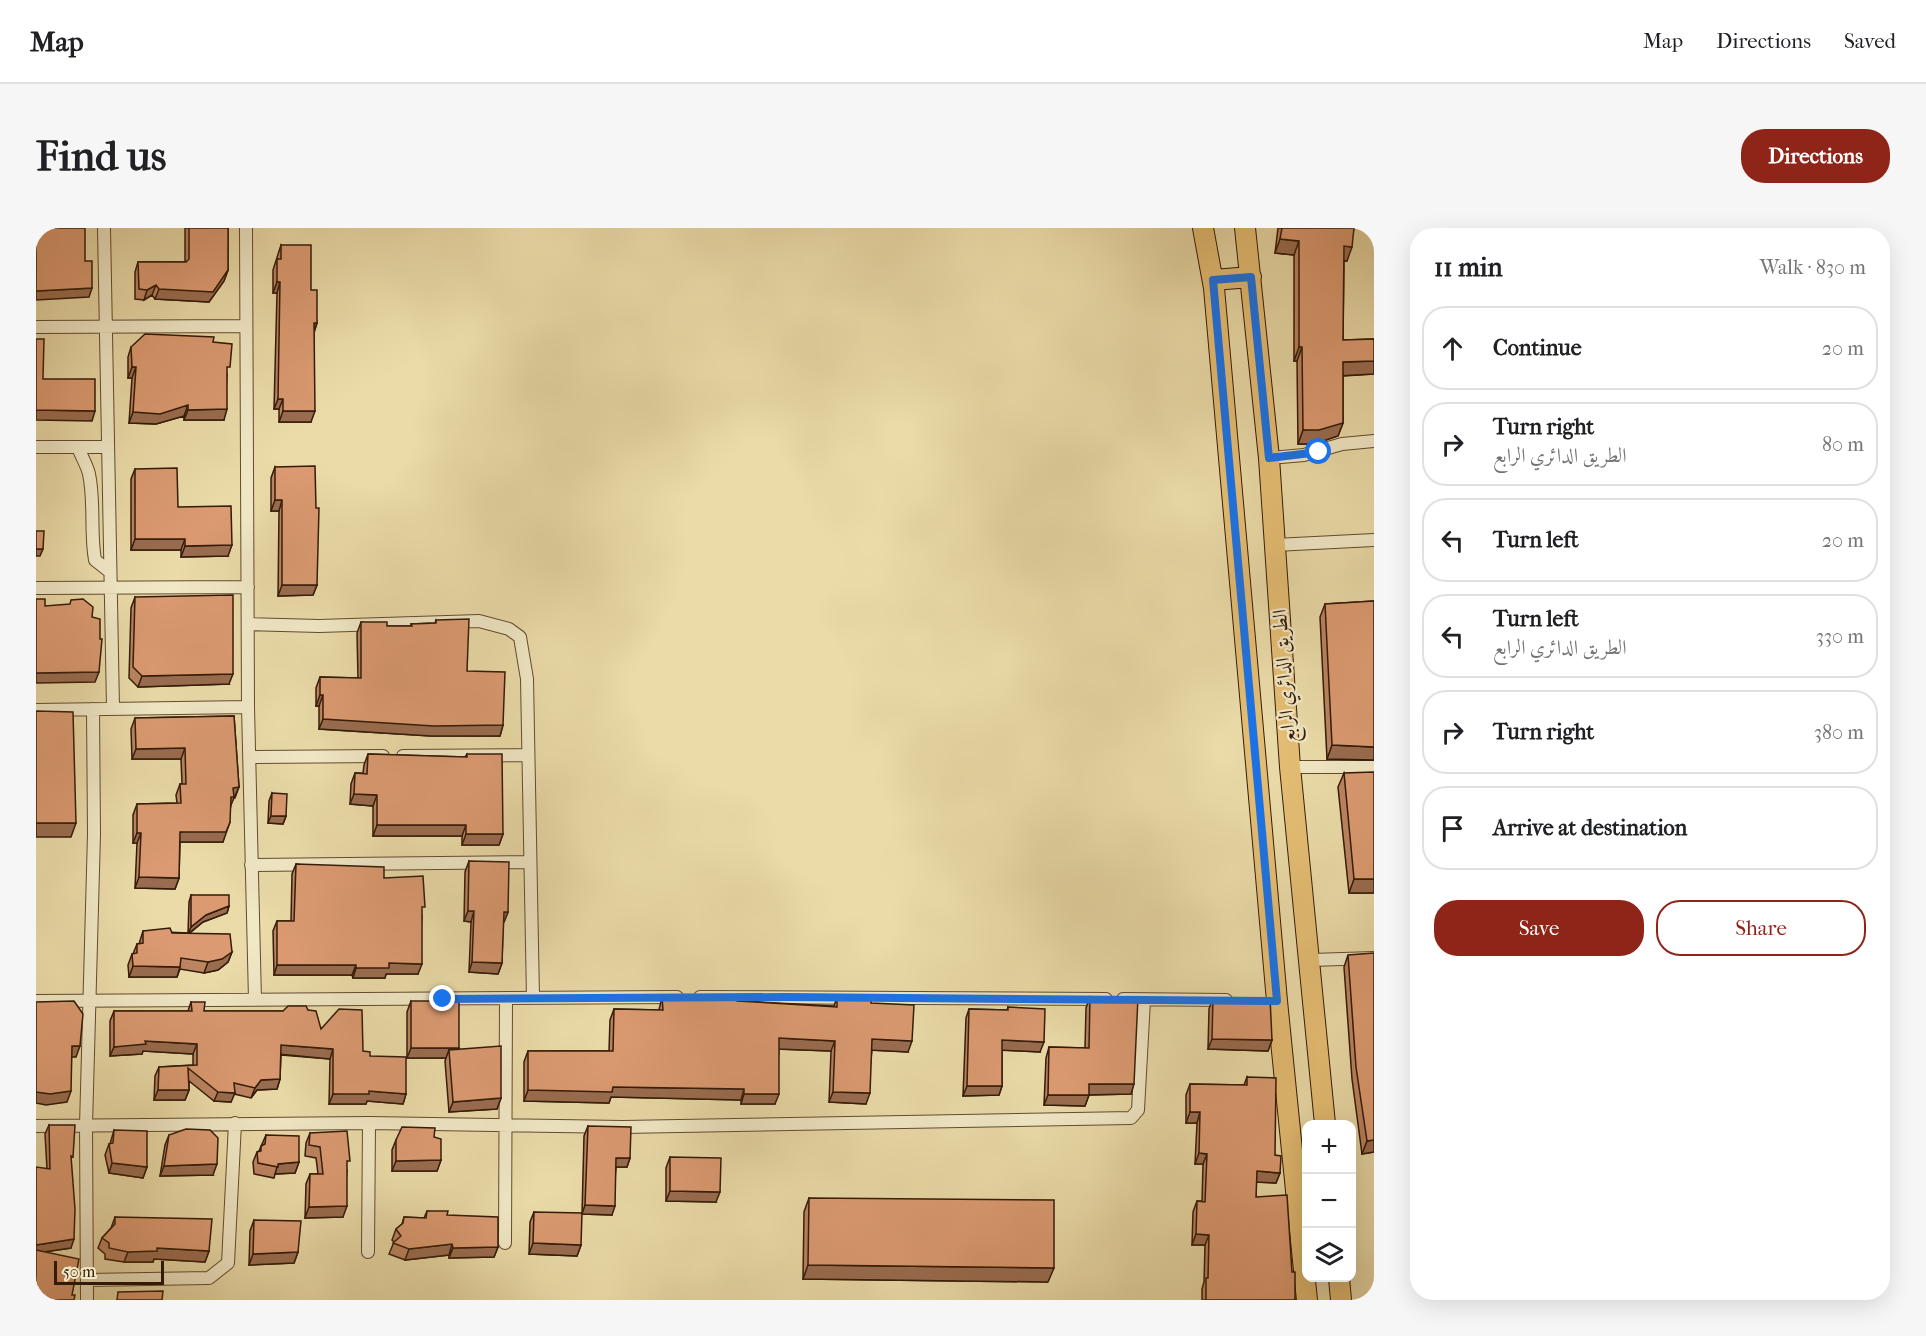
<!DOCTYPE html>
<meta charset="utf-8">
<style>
:root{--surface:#fff;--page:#f6f6f6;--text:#202124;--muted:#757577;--line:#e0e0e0;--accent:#8f2418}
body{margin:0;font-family:"IM FELL French Canon",Amiri,serif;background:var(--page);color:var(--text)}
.controls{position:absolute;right:18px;bottom:18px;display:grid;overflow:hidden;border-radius:12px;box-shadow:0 6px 24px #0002}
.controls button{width:54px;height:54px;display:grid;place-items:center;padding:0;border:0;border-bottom:2px solid var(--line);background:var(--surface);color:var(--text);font:30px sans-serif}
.scale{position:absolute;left:18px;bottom:15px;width:110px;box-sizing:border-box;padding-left:6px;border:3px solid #341b08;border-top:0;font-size:16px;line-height:21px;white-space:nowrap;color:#341b08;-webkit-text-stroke:4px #f1e8c6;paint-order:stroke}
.stop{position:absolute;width:18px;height:18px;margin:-14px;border:4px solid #1a73e8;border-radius:50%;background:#fff}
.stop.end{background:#1a73e8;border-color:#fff;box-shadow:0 2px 6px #0008}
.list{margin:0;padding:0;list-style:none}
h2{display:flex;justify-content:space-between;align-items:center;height:78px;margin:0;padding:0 24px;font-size:26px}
h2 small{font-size:20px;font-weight:400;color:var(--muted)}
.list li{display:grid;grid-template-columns:39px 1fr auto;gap:18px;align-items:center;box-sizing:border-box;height:84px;margin:0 12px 12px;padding:0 12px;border:2px solid var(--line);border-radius:24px}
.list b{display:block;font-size:22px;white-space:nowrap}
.list p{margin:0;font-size:20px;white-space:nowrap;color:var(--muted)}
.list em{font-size:20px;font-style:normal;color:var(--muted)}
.actions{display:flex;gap:12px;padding:18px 24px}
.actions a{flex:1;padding:14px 0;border:2px solid var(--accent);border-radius:24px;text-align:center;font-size:21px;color:var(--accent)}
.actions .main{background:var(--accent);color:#fff}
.icon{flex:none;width:33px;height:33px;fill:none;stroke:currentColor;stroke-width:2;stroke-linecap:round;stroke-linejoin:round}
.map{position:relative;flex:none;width:1338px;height:1072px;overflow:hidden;border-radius:24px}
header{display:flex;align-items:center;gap:36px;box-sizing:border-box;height:84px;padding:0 30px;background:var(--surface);border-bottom:2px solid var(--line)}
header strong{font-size:28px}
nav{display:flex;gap:33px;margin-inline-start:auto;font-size:21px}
.intro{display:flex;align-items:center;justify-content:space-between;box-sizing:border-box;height:144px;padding:0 36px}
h1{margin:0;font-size:42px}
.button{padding:15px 27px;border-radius:24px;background:var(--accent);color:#fff;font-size:21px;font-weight:700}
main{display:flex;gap:36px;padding:0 36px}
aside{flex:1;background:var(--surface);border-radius:24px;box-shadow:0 6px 24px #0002}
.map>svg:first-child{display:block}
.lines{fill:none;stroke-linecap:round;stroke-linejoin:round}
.street-casing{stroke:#624b30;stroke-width:14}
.primary-casing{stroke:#341b08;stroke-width:22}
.street{stroke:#f1e8c6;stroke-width:12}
.primary{stroke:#e5be74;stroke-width:20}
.wall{fill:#bc8461;stroke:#341b08;stroke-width:1.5}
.shaded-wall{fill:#996c4f;stroke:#341b08;stroke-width:1.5}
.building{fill:#db9a71;stroke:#341b08;stroke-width:1.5}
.route{stroke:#1a73e8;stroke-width:8}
.labels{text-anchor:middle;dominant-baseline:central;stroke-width:4.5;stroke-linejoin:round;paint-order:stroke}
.street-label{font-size:20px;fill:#341b08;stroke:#f1e8c6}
</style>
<header>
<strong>Map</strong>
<nav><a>Map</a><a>Directions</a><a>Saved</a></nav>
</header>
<div class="intro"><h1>Find us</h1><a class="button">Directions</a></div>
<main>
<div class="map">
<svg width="1338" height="1072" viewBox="0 0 1338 1072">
<rect width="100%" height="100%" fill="#eadba8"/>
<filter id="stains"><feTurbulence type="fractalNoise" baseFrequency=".00333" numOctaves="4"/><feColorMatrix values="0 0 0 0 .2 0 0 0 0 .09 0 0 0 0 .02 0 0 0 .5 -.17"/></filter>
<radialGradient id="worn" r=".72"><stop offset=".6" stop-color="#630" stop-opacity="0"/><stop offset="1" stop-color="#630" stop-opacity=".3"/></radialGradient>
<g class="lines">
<defs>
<path id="street" d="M68 0 77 480
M210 0 212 479 219 772
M0 99 210 98
M0 219H71
M42 219C45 228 51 237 53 246 59 274 54 304 59 332L73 343
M1233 230 1268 227 1306 216 1338 213
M1239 317 1338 312
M0 360 212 359
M212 396 283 398 443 393 473 401 484 409 491 451 497 770
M0 482 212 479
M367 528 492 527
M213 529 347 528
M1254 539H1338
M215 637 494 634
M1275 732 1338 730
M664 769 1070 771
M1087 771 1190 772
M0 773 641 769
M0 898 333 895 587 899 1095 890 1102 882 1108 772
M469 1015 470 771
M332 1024 333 895
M51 1052 173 1050 192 1035 199 895
M51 1072 50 898 58 606 57 481"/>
<path id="primary" d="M1167 0 1178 60 1241 773 1271 1072
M1209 0 1233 230 1254 539 1289 896
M1177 52 1215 49
M1303 1050 1305 1072"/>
</defs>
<use href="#street" class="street-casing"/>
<use href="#primary" class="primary-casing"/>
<use href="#street" class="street"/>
<use href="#primary" class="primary"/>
</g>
<path class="wall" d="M149 0H192V42L188 53 173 74 119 71 116 67 108 72 99 71V44L102 34H149Z
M1242 0H1318L1311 33H1308L1307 112 1338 111V146L1307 148V195L1302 208 1278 216H1262L1261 133H1258V27L1239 25Z
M245 17 275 62 281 95 278 105 275 194H243V181H238L241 65H237V42Z
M177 114 191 146 188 192H148V188L120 196 93 195 96 150H92V129L95 119Z
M239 239 281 357 277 367 242 368 243 283H235V250Z
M99 241 142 279 192 328 145 329V322H95V251Z
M99 369 193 456 102 459 93 450 95 380Z
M1338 373V532L1291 531 1284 389 1289 376Z
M400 392 431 443 467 497 464 508H395L283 501V478H280V460L284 449 322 450 321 405 325 394 351 398H375V396L399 395Z
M198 488 203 559 199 570H197L195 577 187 614H144L143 650 139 661 99 660 101 615H97V587L101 576 141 575 140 567 144 556H146L145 531H96L95 501 99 490Z
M332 526 429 529 431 526 467 606 463 617H426V608H337V578L314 576 315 556 319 545H327L328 537Z
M1308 545 1338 665H1313L1302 559Z
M236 565 250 588 247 596 232 595 233 573Z
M433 633 472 684 468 694H467L466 735 462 746 433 744 435 694 428 693 429 644Z
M260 636 348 650 386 687 382 746H350L349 750H317L316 747H238L237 703 241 693H255L256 646Z
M155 667 193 678 191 685 167 694 154 705 196 724 192 734 182 742 168 745 144 741 141 749H93L92 737 96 726H97L101 716H103L107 703 152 705 153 674Z
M1312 727 1338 924 1326 926 1316 851 1308 739Z
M626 769 798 778 801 769 835 775 872 824 836 822 830 876 793 874 795 823 743 821 739 876H705V872L575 869 573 875 488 873V834L492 823H573L574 792 578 781 623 782Z
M1054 769 1095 866 1053 867 1049 878 1008 877 1010 830 1013 819 1049 820 1050 780Z
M1177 770 1236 812 1232 823 1172 821 1173 781Z
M375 773 422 822 465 870 461 881 413 884 409 833 410 830H371V784Z
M155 774 168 783H247L272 782 285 801 334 828 370 866 367 876 331 873 330 876H293L294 831 245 827 244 851 241 861 221 862 215 870 198 866 195 874 178 873 153 853V862L149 872H118L119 848 123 839 157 837V826L107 823 106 826 74 828V793L78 783H152Z
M972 779 1004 824 966 822V858L963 867 927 868 930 790 933 781 971 782Z
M1211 849 1239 927 1244 945 1240 955 1220 954V969L1256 1044 1259 1072H1166V1061L1168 1054 1169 1017H1156L1157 984 1161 973H1166L1167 936H1159L1161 895H1150V867L1154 856 1208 857Z
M13 897 35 933V1020L8 1024 36 1067 0 1072 11 941 9 906Z
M552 898 594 930 591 939H580L576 987 546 986 548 908Z
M78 902 111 939 107 950 73 945 69 927 73 916H74Z
M274 905 311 942 307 989 269 990 270 956 274 946H282L280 930 269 928 270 915Z
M133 907 177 947 124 948 129 917Z
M230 907 263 934 259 945 239 946 238 950 218 946 217 934 221 924 223 923Z
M398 909 405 932 401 943H356V922L360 912Z
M634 929 680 974 630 973V940Z
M773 970 1012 1054 767 1051 768 984Z
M391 983 411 987 462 1019 458 1029 413 1030V1027L369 1032 353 1026 358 1014 356 1012 360 1001 366 996 368 989 388 990Z
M498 984 545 1017 541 1028 493 1026 494 994Z
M79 989 173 1023 169 1034 118 1031 117 1034H88L69 1031V1026L62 1020 66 1010 75 1000Z
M218 992 262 1024 258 1035 213 1037 214 1003Z"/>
<path class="shaded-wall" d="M1244 11 1263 13 1258 27 1239 25Z
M1308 18 1316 19 1311 33 1303 32Z
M192 42 188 53 173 74 119 71 123 61Z
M241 54H244L241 65H237Z
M120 57 116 67 108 72 111 62Z
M56 60 53 69 0 72V63Z
M278 95H281L277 106Z
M1263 119H1266L1261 133H1258Z
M1338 133V146L1302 148 1307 134Z
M96 139H100L96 150H92Z
M242 171H247L243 181H238Z
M152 177 148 188 120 196 93 195 97 184Z
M191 181 188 192H148L152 182Z
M0 182 59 183 56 193 0 192Z
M247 183H279L275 194H243Z
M1307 195 1302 208 1278 216H1262L1267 202Z
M239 272H246L243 283H235Z
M99 311H149L145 322H95Z
M196 317 192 328 145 329 149 318Z
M0 321H7L4 328H0Z
M246 357H281L277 367 242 368Z
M63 444 59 454 0 455V445Z
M197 446 193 456 102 459 106 448Z
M284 467H287L283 478H280Z
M287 491 467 497 464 508H395L283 501Z
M1296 517 1338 519V532L1291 531Z
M149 520 145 531H96L100 521Z
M203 559 194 579 191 580 197 560Z
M318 566 341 567 337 578 314 576Z
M235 588H250L247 596 232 595Z
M194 594 187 614H140L144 604Z
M0 595H40L35 609H0Z
M341 597H430L426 608H337Z
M101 605H105L101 615H97Z
M430 606H467L463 617H426Z
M103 649 143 650 139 661 99 660Z
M1318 651H1338V665H1313Z
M193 678 191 685 167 694 152 706 155 699 170 687Z
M432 683H438L435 694 428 693Z
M468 684H472L468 694H464Z
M196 724 192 734 182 742 168 745 172 734Z
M436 734 466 735 462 746 433 744Z
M353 735 386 736 382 746H350L349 750H317L320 740Z
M241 737H320L316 747H238Z
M97 738 144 739 141 749H93Z
M743 810 799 813 795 823 739 821Z
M836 811 876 813 872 824 832 822Z
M1176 811 1236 812 1232 823 1172 821Z
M966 812 1008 814 1004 824 962 822Z
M109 813 161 816 157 826 107 823 106 826 74 828 78 819Z
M245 817 297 821 294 831 242 826Z
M36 818H44L40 829H32Z
M375 820H423L419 831 413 822 410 830H371Z
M244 851 241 861 221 862 215 870 219 860 225 852Z
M1053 856H1098L1095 866 1049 867Z
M931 858H966L963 867 927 868Z
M577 859 708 861 705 872 575 869 573 875 488 873 492 862Z
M122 862H153L149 872H118Z
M35 863 31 874 10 877 0 875V864Z
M333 863 370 866 367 876 331 873 330 876H293L297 866Z
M182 864 199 865 195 874 178 873Z
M797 864 834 865 830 876 793 874Z
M708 866H743L739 876H705Z
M1012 867H1053L1049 878 1008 877Z
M465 870 461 881 413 884 417 874Z
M1154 884H1164L1161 895H1150Z
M1338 912V924L1326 926 1331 913Z
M1163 925 1171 926 1167 936H1159Z
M580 930H594L591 939H576Z
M405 932 401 943H356L360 933Z
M263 934 259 945 239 946 242 936Z
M76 935 111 939 107 950 73 945Z
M181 936 177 947 124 948 128 938Z
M1221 943 1244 945 1240 955 1217 954Z
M634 963 684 964 680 974 630 973Z
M549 977 579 978 576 987 546 986Z
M311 978 307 989 269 990 273 979Z
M1160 1006 1173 1007 1169 1017H1156Z
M38 1011 35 1020 0 1025V1017Z
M497 1015 545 1017 541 1028 493 1026Z
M416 1016 413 1027 369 1032 373 1021Z
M462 1019 458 1029 413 1030 417 1020Z
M121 1020 173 1023 169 1034 118 1031 117 1034H88L92 1024Z
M262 1024 258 1035 213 1037 217 1026Z
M772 1037 1018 1040 1012 1054 767 1051Z"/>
<path class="building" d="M0 0H49V33H56V60L0 63Z
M153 0H192V42L177 64 123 61 120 57 111 62 103 61 102 34H150L153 31Z
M1246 0H1318L1316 19 1308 18 1307 112 1338 111V133L1307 134V195L1283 202H1267L1266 119H1263V13L1244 11Z
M245 17H275V62H281V95H278L279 183H247V171H242L244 54H241V31H245Z
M109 106 178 109 177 114 196 116 194 139H191V181L152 182V177L124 186 97 184 100 139H96L95 119Z
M0 111H8L7 151H59V183L0 182Z
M279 238 280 280H283L281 357H246V272H239V239Z
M141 240 142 279 195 278 196 317 149 318V311H99V241Z
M0 303H8L7 321H0Z
M197 367V446L106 448 97 439 99 369Z
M0 371H9V378L34 376 35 372 47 371 57 379 56 389 64 391V411H66L63 444 0 445Z
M1338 373V519L1296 517 1289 376Z
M433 391 431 443 469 444 467 497 398 498 287 491V467H284V449L325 450V394H351V398H376L375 396 400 395V392Z
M0 483 37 484 40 595H0Z
M198 488 203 559 197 560 198 569H195L194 594 190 604H144L143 650 103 649 105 605H101V576L145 575 144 556H150L149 520 100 521 99 490Z
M332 526 431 529V526H466L467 606H430V597H341V567L318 566 319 545 331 546Z
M1338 544V651H1318L1308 545Z
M236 565 251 566 250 588H235Z
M433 633 473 634 472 684H468L466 735 436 734 438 683H432Z
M260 636 348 639V650L387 648 389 679H386V736L353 735V740H320V737H241V693H258Z
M155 667H193V678L170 687 155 699Z
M134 700 136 705 194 706 196 724 186 731 172 734 145 730 144 739 97 738 96 726 101 725V716L107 715V703Z
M1338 725V912L1331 913 1320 839 1312 727Z
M663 768 701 771V773L801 779V769L835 770V775L878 777 876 813 836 811 834 865 797 864 799 813 743 810V866H708V861L577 859 576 864 492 862V823H577L578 781 627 782 626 769Z
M1054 769H1102L1098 856H1053V867H1012L1013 819 1053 820Z
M1177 770H1234L1236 812 1176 811Z
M38 773 47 786 44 818H36L35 863 14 866 0 864V774Z
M375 773H423V820H375Z
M155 774H169L168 783H247L252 778H270L272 782 280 783 285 801 303 781 326 782 327 823 334 824V828L370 829V866L333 863V866H297V821L245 817 244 851 225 852 219 860 198 855 199 865 182 864 152 840 153 862H122L123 839 161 837V816L109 813 110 816 78 819V783H156Z
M972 779 1009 781 1008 814 966 812V858H931L933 781 972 782Z
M465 818V870L417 874 413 822Z
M1211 849 1240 850 1239 927 1245 928 1244 945 1221 943 1220 969 1251 967 1256 1044H1259V1072H1170V1050H1172L1173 1007 1160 1006 1161 973 1169 974 1171 926 1163 925 1164 884H1154V856L1211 857Z
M13 897H39L37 929 35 928 39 981 38 1011 0 1017V939L14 941Z
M552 898 595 899 594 930H580L579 978 549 977Z
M366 899 399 900 398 909 405 911V932L360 933V912Z
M150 901 174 902 182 910 181 936 128 938 133 907Z
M78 902 111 903V939L76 935 73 916 77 915Z
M311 903 314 933H311V978L273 979 274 946H287L284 919 273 917 274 905Z
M230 907 263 908V934L242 936V939L222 935 221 924 225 923V918L229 916Z
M634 929 685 930 684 964 634 963Z
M773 970 1018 972V1040L772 1037Z
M391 983H412L411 987 462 989V1019L417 1020 416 1016 373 1021 357 1015 365 1008 360 1001 367 995 368 989 390 990Z
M498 984 546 985 545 1017 497 1015Z
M79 989 176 991 173 1023 121 1020V1023L92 1024 73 1020V1015L66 1010 79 996Z
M218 992 265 993 262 1024 217 1026Z
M0 1022 43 1031 36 1067H39L38 1072H0Z
M127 1063 126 1072H81L82 1064Z"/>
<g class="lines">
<path class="route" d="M407 771 749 769 1241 773 1177 52 1215 49 1233 230 1283 224"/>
</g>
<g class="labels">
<g class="street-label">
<text transform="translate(1248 448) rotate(-94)">الطريق الدائري الرابع</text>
</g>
</g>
<rect width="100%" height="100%" filter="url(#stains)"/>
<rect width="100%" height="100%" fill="url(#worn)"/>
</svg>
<div class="controls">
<button>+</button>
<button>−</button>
<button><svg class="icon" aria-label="layers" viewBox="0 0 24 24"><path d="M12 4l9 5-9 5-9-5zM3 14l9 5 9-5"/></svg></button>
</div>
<div class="scale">50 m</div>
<div class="stop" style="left:1283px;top:224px"></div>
<div class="stop end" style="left:407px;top:771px"></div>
</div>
<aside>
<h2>11 min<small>Walk · 830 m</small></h2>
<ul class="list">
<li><svg class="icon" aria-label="ahead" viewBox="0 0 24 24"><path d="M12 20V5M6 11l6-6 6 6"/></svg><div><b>Continue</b></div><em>20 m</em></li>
<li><svg class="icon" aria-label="right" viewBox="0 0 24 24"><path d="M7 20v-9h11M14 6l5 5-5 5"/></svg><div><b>Turn right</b><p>الطريق الدائري الرابع</p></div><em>80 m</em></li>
<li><svg class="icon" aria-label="left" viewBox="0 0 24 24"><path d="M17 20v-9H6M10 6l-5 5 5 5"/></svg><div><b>Turn left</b></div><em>20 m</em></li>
<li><svg class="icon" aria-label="left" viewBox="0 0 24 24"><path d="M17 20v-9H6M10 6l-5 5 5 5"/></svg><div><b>Turn left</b><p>الطريق الدائري الرابع</p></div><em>330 m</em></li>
<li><svg class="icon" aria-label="right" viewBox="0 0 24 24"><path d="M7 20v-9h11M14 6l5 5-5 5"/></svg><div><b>Turn right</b></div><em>380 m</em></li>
<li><svg class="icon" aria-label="arrive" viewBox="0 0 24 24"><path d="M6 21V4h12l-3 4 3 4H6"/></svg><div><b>Arrive at destination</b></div></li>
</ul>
<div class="actions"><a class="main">Save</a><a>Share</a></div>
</aside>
</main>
